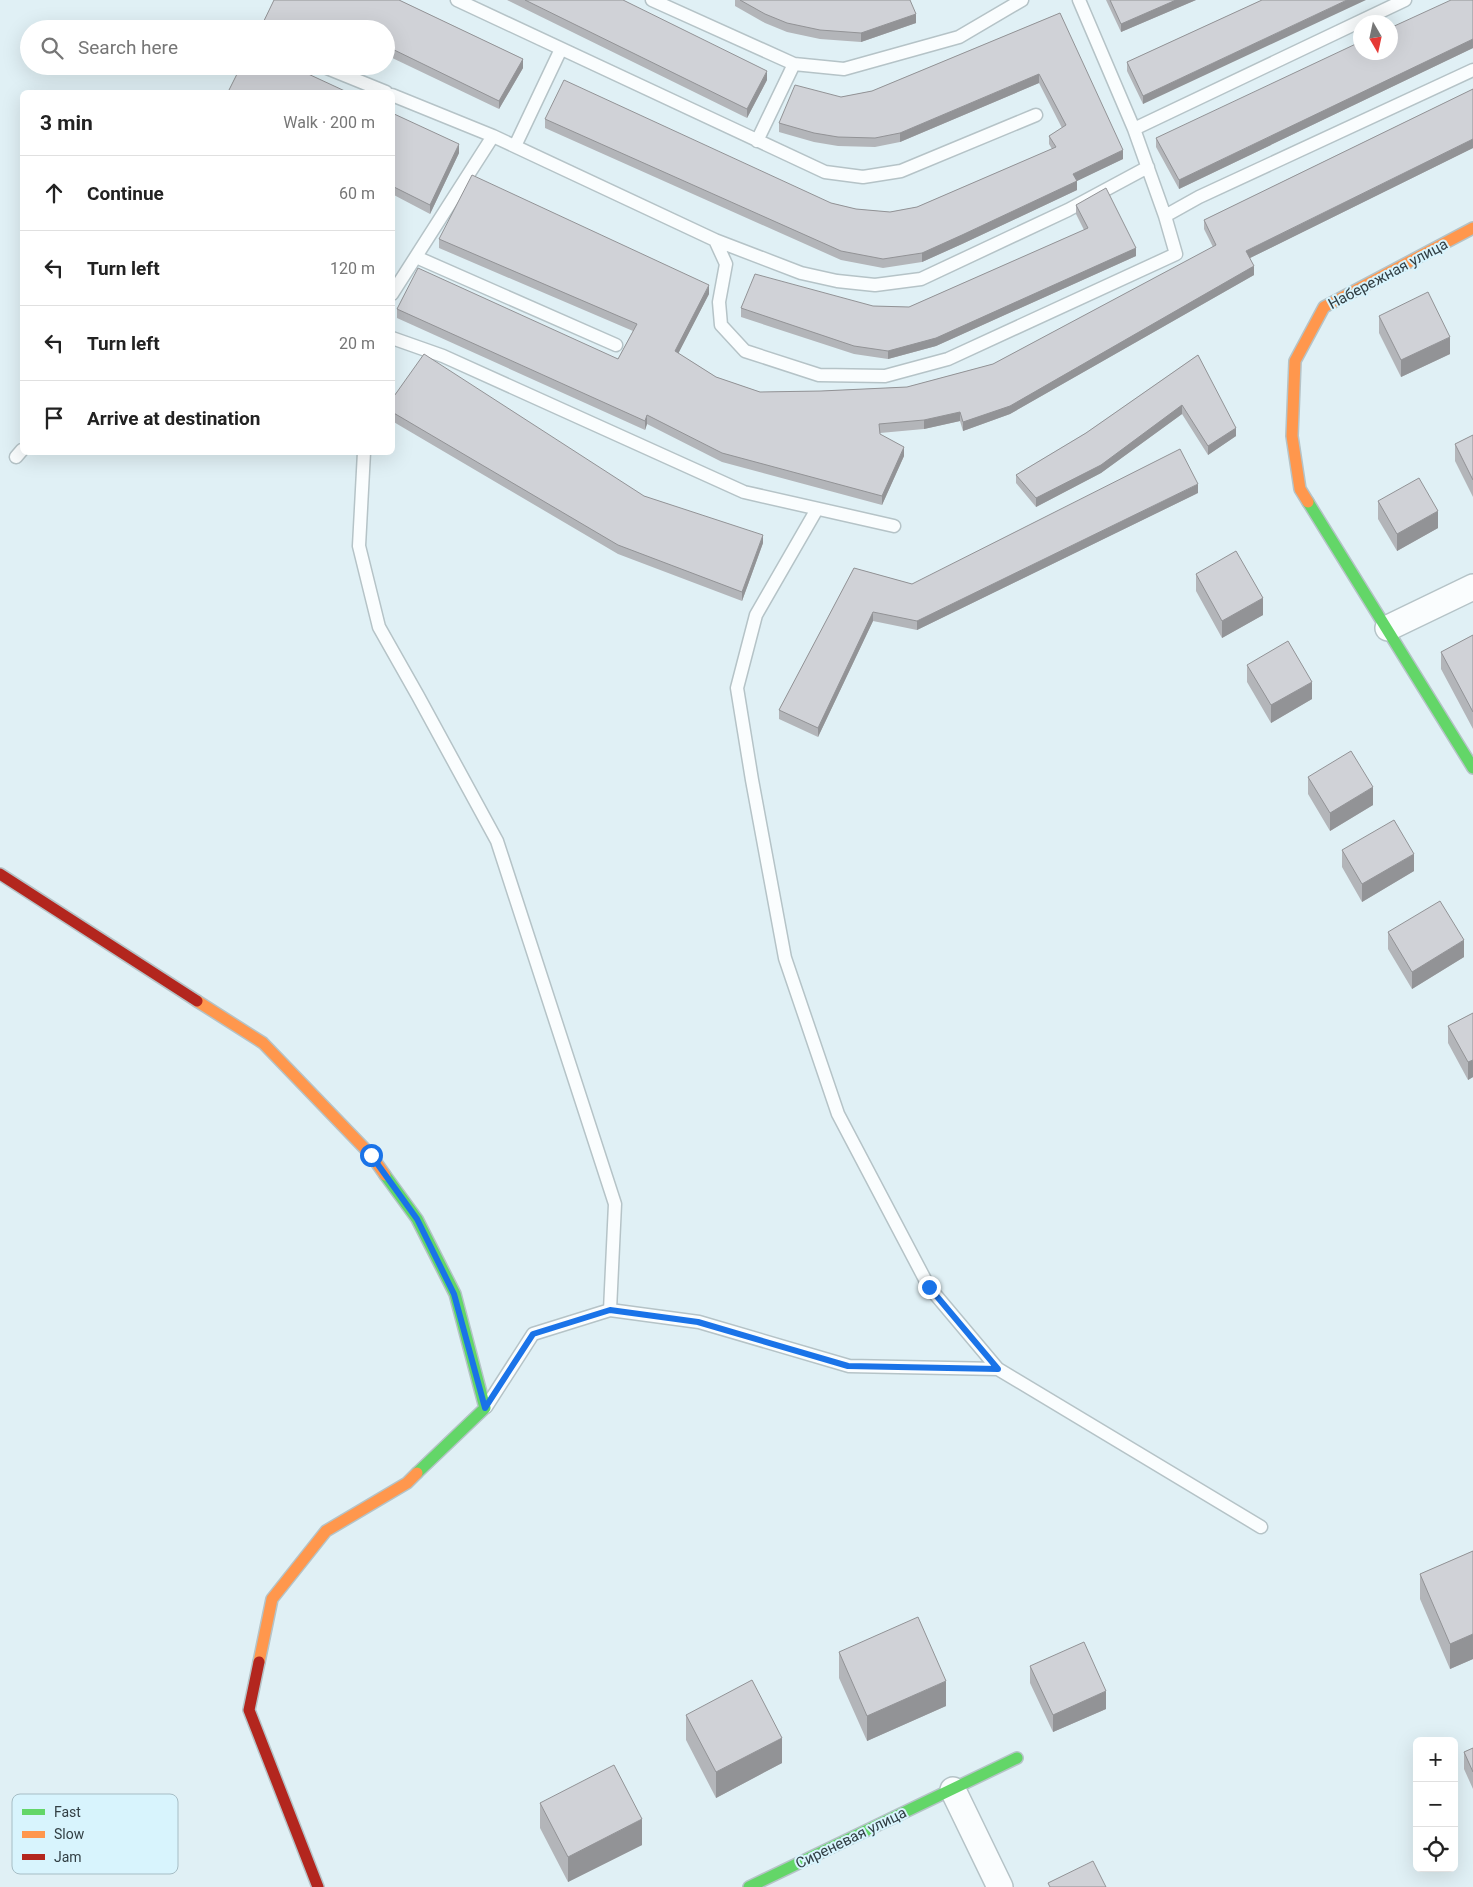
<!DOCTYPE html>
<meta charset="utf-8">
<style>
:root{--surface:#fff;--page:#f2f2f2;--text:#222;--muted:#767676;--line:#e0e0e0}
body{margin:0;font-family:Roboto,sans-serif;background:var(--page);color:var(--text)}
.controls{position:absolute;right:15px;bottom:15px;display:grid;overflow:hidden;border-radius:8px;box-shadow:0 5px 20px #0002}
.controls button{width:45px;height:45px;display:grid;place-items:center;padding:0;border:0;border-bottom:1px solid var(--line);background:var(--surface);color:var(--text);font:25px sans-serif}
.compass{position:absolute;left:1353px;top:15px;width:45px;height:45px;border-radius:50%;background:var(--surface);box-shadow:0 5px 20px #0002;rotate:171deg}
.stop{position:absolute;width:15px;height:15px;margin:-11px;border:4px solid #1a73e8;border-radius:50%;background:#fff}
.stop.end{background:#1a73e8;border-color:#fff;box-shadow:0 1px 5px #0008}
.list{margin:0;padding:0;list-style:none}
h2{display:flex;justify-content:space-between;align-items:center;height:65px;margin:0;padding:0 20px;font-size:21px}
h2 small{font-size:16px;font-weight:400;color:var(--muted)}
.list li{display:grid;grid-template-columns:32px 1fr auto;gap:15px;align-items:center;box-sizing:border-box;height:75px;padding:0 20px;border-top:1px solid var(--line)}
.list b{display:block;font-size:19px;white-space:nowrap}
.list em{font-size:16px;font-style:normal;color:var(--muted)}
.icon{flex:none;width:28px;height:28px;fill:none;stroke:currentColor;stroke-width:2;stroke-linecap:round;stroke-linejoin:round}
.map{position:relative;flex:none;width:1473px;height:1887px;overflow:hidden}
.search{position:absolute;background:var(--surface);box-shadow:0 5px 20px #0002;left:20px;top:20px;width:375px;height:55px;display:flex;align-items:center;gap:12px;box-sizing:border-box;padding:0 18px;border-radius:28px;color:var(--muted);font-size:19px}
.panel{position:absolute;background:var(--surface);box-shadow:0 5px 20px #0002;left:20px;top:90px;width:375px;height:365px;border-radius:8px}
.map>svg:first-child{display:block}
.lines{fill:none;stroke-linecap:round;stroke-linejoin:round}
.lane-casing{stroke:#b5c3c7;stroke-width:15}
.street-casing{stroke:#b5c3c7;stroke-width:28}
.fast-casing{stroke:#b5c3c7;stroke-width:14}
.slow-casing{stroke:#b5c3c7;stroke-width:14}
.jam-casing{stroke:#b5c3c7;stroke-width:14}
.lane{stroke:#fafdfe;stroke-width:12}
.street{stroke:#fafdfe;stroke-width:25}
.fast{stroke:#63d668;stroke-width:11}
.slow{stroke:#ff974d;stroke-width:11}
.jam{stroke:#b3261e;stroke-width:11}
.wall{fill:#b3b5b9}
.shaded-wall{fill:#929396}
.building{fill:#d0d2d7;stroke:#929396}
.route{stroke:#1a73e8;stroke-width:6}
.labels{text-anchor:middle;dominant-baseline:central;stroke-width:4;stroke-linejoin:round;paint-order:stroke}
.street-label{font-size:15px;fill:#313e43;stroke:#d8f4fd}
.key{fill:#d8f4fd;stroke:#a6bdc5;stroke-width:1}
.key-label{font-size:14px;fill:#313e43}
</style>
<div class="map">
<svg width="1473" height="1887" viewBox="0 0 1473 1887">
<rect width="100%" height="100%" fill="#e0f0f5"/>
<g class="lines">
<defs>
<path id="lane" d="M457 0 825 172 863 177 901 171 1036 115
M652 0 794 64 844 69 959 37 1022 0
M1079 0 1134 129 1165 216
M322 66 386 92
M392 95 493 136
M1134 129 1405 0
M757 141 794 64
M515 146 561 49
M715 240 801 273 837 281 875 285 921 279 1068 210 1148 167
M416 257 616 345
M392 294 493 136 715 240 726 264 719 302 721 325 745 351 819 375 885 376 948 359 1176 254 1165 216 1199 197 1473 70
M392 338 443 356 744 492 894 526
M364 452 359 546 379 627 418 696 497 841 615 1204 610 1310
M16 457 22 450
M817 509 756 615 737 688 752 780 785 958 838 1114 929 1287 998 1369 1261 1527
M486 1407 533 1334 610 1310 699 1322 849 1366 998 1369"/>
<path id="street" d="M1388 628 1473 587
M953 1790 1000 1887"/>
<path id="fast" d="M1308 502 1473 768
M385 1175 417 1219 455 1294 485 1408 417 1473
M749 1887 1017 1758"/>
<path id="slow" d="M1308 502 1300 489 1292 436 1295 361 1324 307 1473 228
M197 1001 263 1043 371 1155 385 1175
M259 1662 272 1599 326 1531 407 1483 417 1473"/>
<path id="jam" d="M0 874 197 1001
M259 1662 249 1710 318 1887"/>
</defs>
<use href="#lane" class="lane-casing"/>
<use href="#street" class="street-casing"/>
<use href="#fast" class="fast-casing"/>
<use href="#slow" class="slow-casing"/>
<use href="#jam" class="jam-casing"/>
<use href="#lane" class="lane"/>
<use href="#street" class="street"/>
<use href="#fast" class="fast"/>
<use href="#slow" class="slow"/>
<use href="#jam" class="jam"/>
</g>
<path class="wall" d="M274 0H399L523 59V68L499 109 386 55V29H260Z
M507 0H623L767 80 747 118Z
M735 0H910L916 23 861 42 820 39 787 32 765 23 735 6Z
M1106 0H1196L1121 32Z
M1262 0 1143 104 1127 71V62Z
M1473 0V48L1179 189 1156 147V138Z
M1060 13 1123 159 1076 181 1077 190 962 244 922 262 883 268 841 260 545 128V119L831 203 856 209 890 212 917 207 1052 149 1049 144V136L1062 128 1039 83 900 142 875 147 838 146 814 142 779 132V123L841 97 872 91Z
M1473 89V148L1250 258 1254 275 1010 414 963 431 960 421 924 429 880 433V434L904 456 882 505 722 462 647 424 645 430 397 318V309L618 359 633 331 439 248V239L709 294 678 353 716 377 760 392 821 391 907 387 993 364 1213 247 1204 229V220Z
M392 113 459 153 430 214 392 194Z
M1076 205 1136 256 936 346 888 359 854 354 741 317V308L873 306 909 307 1084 230 1076 214Z
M1379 316 1450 354 1401 377 1379 333Z
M1198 355 1236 436 1208 455 1182 414 1101 473 1036 507 1016 483V475L1086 433Z
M392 399 644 496 763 543 742 601 618 554 392 421Z
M1473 435V497L1455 461V444Z
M1198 493 917 630 873 621 818 737 779 719V710L854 568 912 584Z
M1378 501 1438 528 1397 551 1378 519Z
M1196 574 1263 615 1222 638 1196 591Z
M1473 635V729L1441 669V652Z
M1247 665 1312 699 1271 723 1247 682Z
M1308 777 1373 805 1330 831 1308 794Z
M1342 850 1414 871 1362 902 1342 867Z
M1388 932 1464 957 1412 989 1388 949Z
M1473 1013V1077L1468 1080 1448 1043V1026Z
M1473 1551V1659L1450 1669 1420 1599V1574Z
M839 1652 946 1706 867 1741 839 1678Z
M1030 1666 1106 1709 1053 1732 1030 1683Z
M686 1715 782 1763 716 1798 686 1740Z
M1473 1748V1789L1464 1769V1752Z
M540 1803 642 1845 568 1882 540 1828Z"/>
<path class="shaded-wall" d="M1176 0H1196L1121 32V24Z
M1347 0H1366L1143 104V96Z
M916 14V23L861 42V33Z
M1473 39V48L1179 189V180Z
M523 59V68L499 109V101Z
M767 71V80L747 118V109Z
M1039 74V83L900 142V133Z
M1473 139V148L1246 260V251Z
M459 144V153L430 214V205Z
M1123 150V159L1073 183V174Z
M1077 181V190L962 244 922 262V253Z
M1136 248V256L936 346 888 359V351Z
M1254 266V275L1010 414 963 431V422Z
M709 285V294L675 360V351Z
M1450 337V354L1401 377V360Z
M1182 405V414L1101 473 1036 507V498Z
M960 412V421L924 429V420Z
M647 415V424L645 430V421Z
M1236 428V436L1208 455V446Z
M904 447V456L882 505V496Z
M1198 484V493L917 630V621Z
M1438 511V528L1397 551V534Z
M763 535V543L742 601V592Z
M1263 598V615L1222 638V621Z
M873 612V621L818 737V728Z
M1312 682V699L1271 723V705Z
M1373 787V805L1330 831V813Z
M1414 854V871L1362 902V884Z
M1464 940V957L1412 989V972Z
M1473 1060V1077L1468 1080V1062Z
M1473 1634V1659L1450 1669V1644Z
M946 1681V1706L867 1741V1716Z
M1106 1691V1709L1053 1732V1715Z
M782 1738V1763L716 1798V1772Z
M642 1819V1845L568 1882V1857Z"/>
<path class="building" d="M274 0H399L523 59 499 101 386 46V29H349L346 27V29H302L298 27 297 29H260Z
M525 0H623L767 71 747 109Z
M740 0H910L916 14 861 33 820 30 787 23 765 14Z
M1110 0H1176L1121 24Z
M1262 0H1347L1143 96 1127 62Z
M1451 0H1473V39L1179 180 1156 138 1360 42V52H1390V28Z
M1060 13 1123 150 1073 174 1077 181 962 235 922 253 883 259 841 251 545 119 564 80 831 203 856 209 890 212 917 207 1056 147 1049 136 1066 125 1039 74 900 133 875 138 838 137 814 133 779 123 795 85 841 97 872 91Z
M241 66H291L347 92H228Z
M1473 89V139L1246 251 1254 266 1010 406 963 422 960 412 924 420 879 424 880 434 904 447 882 496 722 453 647 415 645 421 397 309 418 268 618 359 637 324 439 239 472 175 709 285 675 351 716 377 760 392 821 391 907 387 993 364 1216 245 1204 220Z
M392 113 459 144 430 205 392 186Z
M1106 188 1136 248 936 338 888 351 854 346 741 308 755 274 873 306 909 307 1088 228 1076 205Z
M1428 292 1450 337 1401 360 1379 316Z
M424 354 644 496 763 535 742 592 618 545 392 412V399Z
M1198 355 1236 428 1208 446 1182 405 1101 465 1036 498 1016 475 1086 433Z
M1473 435V480L1455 444Z
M1180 449 1198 484 917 621 873 612 818 728 779 710 854 568 912 584Z
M1419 478 1438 511 1397 534 1378 501Z
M1236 551 1263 598 1222 621 1196 574Z
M1473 635V712L1441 652Z
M1288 641 1312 682 1271 705 1247 665Z
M1351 751 1373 787 1330 813 1308 777Z
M1394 820 1414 854 1362 884 1342 850Z
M1440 901 1464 940 1412 972 1388 932Z
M1473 1013V1060L1468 1062 1448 1026Z
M1473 1551V1634L1450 1644 1420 1574Z
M918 1617 946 1681 867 1716 839 1652Z
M1084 1642 1106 1691 1053 1715 1030 1666Z
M752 1680 782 1738 716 1772 686 1715Z
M1473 1748V1772L1464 1752Z
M614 1765 642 1819 568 1857 540 1803Z
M1093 1861 1106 1887H1050L1048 1883Z"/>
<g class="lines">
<path class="route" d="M371 1155 417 1219 454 1294 485 1408 533 1334 610 1310 698 1322 848 1366 998 1369 929 1287"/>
</g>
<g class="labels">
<g class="street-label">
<text transform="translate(1388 274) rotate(-28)">Набережная улица</text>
<text transform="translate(851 1838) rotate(-26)">Сиреневая улица</text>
</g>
</g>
<rect x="12" y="1794" width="166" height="80" rx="8" class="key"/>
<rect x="22" y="1809" width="23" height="6" fill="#63d668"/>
<rect x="22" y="1831" width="23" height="7" fill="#ff974d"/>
<rect x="22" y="1854" width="23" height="6" fill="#b3261e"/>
<g class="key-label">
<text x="54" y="1817">Fast</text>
<text x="54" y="1839">Slow</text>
<text x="54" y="1862">Jam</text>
</g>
</svg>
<div class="controls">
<button>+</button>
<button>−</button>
<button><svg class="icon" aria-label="locate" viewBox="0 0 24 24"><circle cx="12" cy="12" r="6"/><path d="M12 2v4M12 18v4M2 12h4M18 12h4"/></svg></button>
</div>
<svg class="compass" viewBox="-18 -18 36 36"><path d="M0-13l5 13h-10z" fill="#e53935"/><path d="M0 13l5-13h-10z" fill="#767676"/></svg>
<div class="stop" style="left:371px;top:1155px"></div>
<div class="stop end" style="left:929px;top:1287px"></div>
<div class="search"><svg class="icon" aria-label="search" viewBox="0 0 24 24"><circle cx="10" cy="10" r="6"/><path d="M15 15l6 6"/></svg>Search here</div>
<section class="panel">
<h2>3 min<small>Walk · 200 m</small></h2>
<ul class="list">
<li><svg class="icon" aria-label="ahead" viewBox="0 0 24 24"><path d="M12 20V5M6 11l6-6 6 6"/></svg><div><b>Continue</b></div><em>60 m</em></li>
<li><svg class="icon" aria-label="left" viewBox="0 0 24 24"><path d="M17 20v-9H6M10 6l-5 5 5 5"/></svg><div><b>Turn left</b></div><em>120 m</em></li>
<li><svg class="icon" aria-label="left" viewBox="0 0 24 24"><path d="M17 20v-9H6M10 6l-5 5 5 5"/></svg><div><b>Turn left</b></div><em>20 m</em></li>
<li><svg class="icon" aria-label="arrive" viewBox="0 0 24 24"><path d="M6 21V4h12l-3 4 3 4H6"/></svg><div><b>Arrive at destination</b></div></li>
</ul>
</section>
</div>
